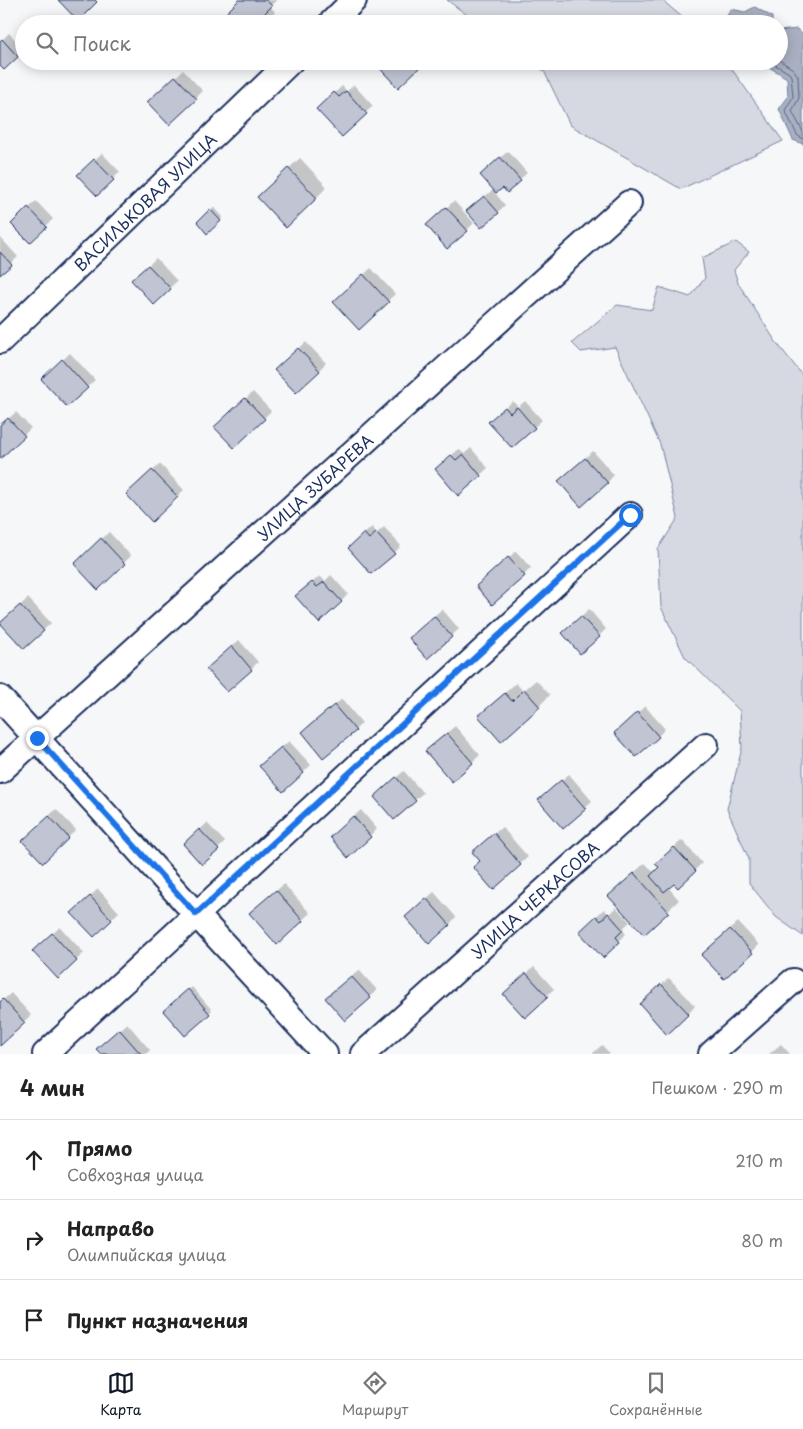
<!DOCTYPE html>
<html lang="ru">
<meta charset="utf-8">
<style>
:root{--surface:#fff;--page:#f2f2f2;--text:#222;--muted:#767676;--line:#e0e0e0;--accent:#111827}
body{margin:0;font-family:"Playpen Sans",sans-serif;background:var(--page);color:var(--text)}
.stop{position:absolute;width:15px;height:15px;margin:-11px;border:4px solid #1a73e8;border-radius:50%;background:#fff}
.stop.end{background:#1a73e8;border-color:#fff;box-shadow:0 1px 5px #0008}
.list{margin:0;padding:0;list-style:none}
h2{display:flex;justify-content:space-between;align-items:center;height:65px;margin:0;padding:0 20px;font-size:21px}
h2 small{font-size:16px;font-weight:400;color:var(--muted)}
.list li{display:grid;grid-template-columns:32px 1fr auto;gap:15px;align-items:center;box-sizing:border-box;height:80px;padding:0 20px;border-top:1px solid var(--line)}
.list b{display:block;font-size:19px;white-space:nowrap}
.list p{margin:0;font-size:16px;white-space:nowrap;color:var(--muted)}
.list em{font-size:16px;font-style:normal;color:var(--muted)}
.icon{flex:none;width:28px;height:28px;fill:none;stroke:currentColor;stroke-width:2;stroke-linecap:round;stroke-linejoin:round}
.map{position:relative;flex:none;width:803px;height:1054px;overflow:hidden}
.search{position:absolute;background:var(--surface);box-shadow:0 2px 12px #0003;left:15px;right:15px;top:15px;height:55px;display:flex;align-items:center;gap:12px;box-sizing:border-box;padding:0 18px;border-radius:28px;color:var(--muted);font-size:19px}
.sheet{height:305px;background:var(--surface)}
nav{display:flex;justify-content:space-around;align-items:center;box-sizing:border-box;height:70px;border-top:1px solid var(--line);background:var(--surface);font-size:14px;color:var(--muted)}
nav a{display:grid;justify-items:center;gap:2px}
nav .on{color:var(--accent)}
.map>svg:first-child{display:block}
.green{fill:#d6d9e2;stroke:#7884a0}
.water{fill:#a9b0c1;stroke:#707c99}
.shadow{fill:#0003}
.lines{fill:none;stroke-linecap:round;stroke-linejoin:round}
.shore{stroke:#546386;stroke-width:1}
.building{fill:#c0c4d3;stroke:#1b2f5e}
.minor-casing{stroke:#1b2f5e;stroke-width:28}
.minor{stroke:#fff;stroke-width:24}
.route{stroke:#1a73e8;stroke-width:6}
.labels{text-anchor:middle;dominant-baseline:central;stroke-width:4;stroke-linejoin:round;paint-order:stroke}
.street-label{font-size:16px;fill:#1b2f5e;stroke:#fff}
</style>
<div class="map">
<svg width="803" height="1054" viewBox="0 0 803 1054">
<rect width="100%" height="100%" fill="#f6f7f9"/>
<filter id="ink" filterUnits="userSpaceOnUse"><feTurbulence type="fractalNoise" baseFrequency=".02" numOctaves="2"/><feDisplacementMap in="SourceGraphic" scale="10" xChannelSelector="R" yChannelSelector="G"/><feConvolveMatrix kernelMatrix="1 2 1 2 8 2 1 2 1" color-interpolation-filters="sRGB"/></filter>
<g filter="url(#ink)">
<path class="green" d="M447 0H662L690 24H479Z
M531 61H726L783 141 681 189 570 125 544 71Z
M736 242 749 252 734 270 738 283 776 342 803 376V936L776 917 749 883V859L727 809 742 748 740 711 685 657 661 607 658 549 678 518 660 444 615 347 581 352 572 343 617 305 652 310 659 287 690 297 705 278 702 258Z"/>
<path class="water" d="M755 7 772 17V24H722L731 9 745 12Z
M797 29 803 35V144L793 140 779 109 788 97 787 78 759 61H779V31Z"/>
<path class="shadow" d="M241 0H277L270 6 275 12 264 24Z
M9 33 24 49 17 56 0 64V42Z
M375 61H423L398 86Z
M183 70 203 91 169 124 149 102Z
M354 85 373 106 342 135 318 109 342 86 347 91Z
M508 151 527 173 507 191 503 186 495 193 505 205 498 212 475 204 494 189 489 168Z
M102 153 120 172 97 194 79 175Z
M300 158 327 187 316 198 270 186Z
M36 201 53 219 30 242 13 224Z
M454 201 474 223 467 230 435 218Z
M214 207 223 217 208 232 198 222Z
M0 237 18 257 0 273Z
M156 258 177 281 154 303 133 280Z
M371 268 395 294 359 328 342 295Z
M306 342 326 363 319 370 283 363Z
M70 353 95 380 67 405 43 379Z
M253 392 271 411 264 418 223 419Z
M513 401 518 407 525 401 542 420 512 447 497 415Z
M16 412 31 428 0 458V426Z
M471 448 488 468 459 494 444 462 459 449 464 454Z
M593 451 614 475 607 483 567 474Z
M160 464 184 490 152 520 128 494Z
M372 527 377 533 384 527 401 546 394 553 356 541Z
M109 532 131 556 98 588 83 557Z
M516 551 531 568 524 575 485 579Z
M331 575 348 594 341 602 304 589 320 576 325 581Z
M28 598 51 623 25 648 2 623Z
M442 609 459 629 427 657 417 631Z
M589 609 606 629 599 636 570 626Z
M239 640 258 662 251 669 215 662Z
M536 680 550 695 539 706 491 705 516 683 523 691Z
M342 699 362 723 355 730 310 725Z
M645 706 665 729 658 736 623 726Z
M455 726 480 755 452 780 434 744Z
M289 741 311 765 283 791 268 759Z
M404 771 423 793 394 818 382 790Z
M569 774 592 801 563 827 547 793Z
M56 809 76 830 43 861 24 841Z
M361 810 377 829 348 856 338 830Z
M207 823 225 842 218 849 185 844Z
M502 827 528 857 493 888 481 860V845Z
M682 840 702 863 695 870 674 882 668 887 679 900 644 933 620 885 645 863 655 873 660 867 664 857Z
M284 884 310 913 277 943 258 906Z
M98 889 119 912 94 935 73 913Z
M434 892 456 917 449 925 414 910Z
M616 907 630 922 622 929 626 934 603 956 587 925 604 909 609 914Z
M738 922 759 945 752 952 710 948Z
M60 927 84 953 58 977 41 944Z
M534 967 554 989 525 1016 512 987Z
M359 970 377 990 370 997 334 991Z
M669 978 695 1006 688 1014 648 997Z
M192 987 212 1010 209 1013 168 1007Z
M11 993 31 1015 0 1044V1003Z
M127 1023 150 1050 146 1054H103L105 1042Z
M781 1044 790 1054H769Z
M602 1045 610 1054H592Z"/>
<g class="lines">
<path class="shore" d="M779 60 793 69 798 76 799 98 792 111 803 132
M769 61 789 73 791 76 793 97 785 110 797 135 803 139"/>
</g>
<path class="building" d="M58 0H95L97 2 78 21Z
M239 0H266L272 6 264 14 269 20 266 24H233L224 15Z
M2 39 18 57 4 70 0 66V41Z
M373 61H415L420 67 398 88Z
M175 76 197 99 169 125 147 102Z
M346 91 367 114 342 137 316 109 334 92 339 97Z
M500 157 521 181 507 193 503 188 496 193 480 175Z
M94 159 114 180 97 196 77 175Z
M288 168 317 198 286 228 257 197Z
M484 196 499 213 481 228 466 211Z
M28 207 47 227 30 243 11 224Z
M446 207 468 231 447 249 426 225Z
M210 209 221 221 207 234 197 222Z
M0 252 12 265 0 275Z
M148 265 171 289 154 305 131 280Z
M363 274 389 302 359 330 333 302Z
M298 348 320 371 296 393 274 370Z
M62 359 88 388 67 407 41 379Z
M245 398 265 419 234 448 214 427Z
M505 407 510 413 517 407 535 428 512 448 488 422Z
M8 418 25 436 0 459V425Z
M463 454 481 476 458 496 435 469 451 455 456 460Z
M585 458 608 483 581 507 558 481Z
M152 470 178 497 152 522 126 494Z
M364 533 369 539 376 533 395 554 371 574 348 548Z
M101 538 125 564 98 590 74 564Z
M508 557 525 576 492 605 476 586Z
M312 582 317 587 324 582 342 602 319 623 295 596Z
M20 605 44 631 24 649 0 623Z
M434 616 452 637 427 659 409 638Z
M581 616 600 637 580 654 562 633Z
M232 646 252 670 227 692 206 669Z
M524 689 540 707 501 742 478 716 505 693 512 701Z
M334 705 356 731 323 758 302 732Z
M637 712 659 737 636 757 614 733Z
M447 733 473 763 452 782 425 751Z
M281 747 304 773 283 792 259 766Z
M396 777 416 801 394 820 374 797Z
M561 780 586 809 563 829 538 800Z
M49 816 69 838 43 863 22 841Z
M353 816 371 837 348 858 330 837Z
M199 829 219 850 202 865 183 844Z
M494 833 521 865 493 890 473 867 480 861 472 852Z
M674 847 696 871 678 888 674 884 664 892 650 876 659 867 655 864Z
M634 873 669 912 644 935 608 896Z
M276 890 303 921 277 945 249 913Z
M90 896 112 920 94 937 71 913Z
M426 898 450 925 429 944 405 917Z
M608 913 623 930 616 937 620 942 603 958 579 932 596 916 601 921Z
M730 929 753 953 724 979 701 955Z
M52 933 77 961 58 979 32 951Z
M526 973 548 997 525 1018 503 994Z
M351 976 371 998 345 1021 325 998Z
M661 984 689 1014 667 1035 640 1004Z
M188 989 210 1014 185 1036 163 1011Z
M3 999 25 1023 0 1046V1002Z
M119 1029 141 1054H101L96 1049Z"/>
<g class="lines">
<defs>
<g id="minor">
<path d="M330 24 354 0"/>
<path id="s1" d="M0 341 291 61"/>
<path d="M0 698 196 914 325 1054"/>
<path id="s2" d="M0 771 629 203"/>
<path d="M45 1054 630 515"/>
<path id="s3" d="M363 1054 706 745"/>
<path d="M711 1054 793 981"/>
</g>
</defs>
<use href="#minor" class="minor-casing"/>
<use href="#minor" class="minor"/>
</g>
</g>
<g class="lines" filter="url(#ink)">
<path class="route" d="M37 738 196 914 630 515"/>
</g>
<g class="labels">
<g class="street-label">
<text stroke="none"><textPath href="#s1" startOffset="201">ВАСИЛЬКОВАЯ УЛИЦА</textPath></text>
<text stroke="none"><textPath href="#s2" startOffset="424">УЛИЦА ЗУБАРЕВА</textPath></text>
<text stroke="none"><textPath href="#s3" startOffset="231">УЛИЦА ЧЕРКАСОВА</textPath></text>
</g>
</g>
</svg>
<div class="stop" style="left:630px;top:515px"></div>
<div class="stop end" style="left:37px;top:738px"></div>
<div class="search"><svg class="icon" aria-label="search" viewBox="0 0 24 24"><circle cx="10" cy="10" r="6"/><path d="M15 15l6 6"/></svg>Поиск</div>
</div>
<section class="sheet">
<h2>4 мин<small>Пешком · 290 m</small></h2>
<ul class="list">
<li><svg class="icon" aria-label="ahead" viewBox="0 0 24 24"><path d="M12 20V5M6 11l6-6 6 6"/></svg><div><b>Прямо</b><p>Совхозная улица</p></div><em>210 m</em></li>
<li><svg class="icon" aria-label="right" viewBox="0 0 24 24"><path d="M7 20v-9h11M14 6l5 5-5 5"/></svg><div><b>Направо</b><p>Олимпийская улица</p></div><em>80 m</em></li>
<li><svg class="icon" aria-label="arrive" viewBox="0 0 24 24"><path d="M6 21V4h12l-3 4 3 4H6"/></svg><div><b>Пункт назначения</b></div></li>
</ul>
</section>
<nav>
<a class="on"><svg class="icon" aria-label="map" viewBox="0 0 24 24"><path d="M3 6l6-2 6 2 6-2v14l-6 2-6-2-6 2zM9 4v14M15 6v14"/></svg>Карта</a>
<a><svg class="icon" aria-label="directions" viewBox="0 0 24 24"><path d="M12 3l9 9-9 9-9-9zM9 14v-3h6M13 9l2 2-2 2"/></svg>Маршрут</a>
<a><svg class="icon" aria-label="saved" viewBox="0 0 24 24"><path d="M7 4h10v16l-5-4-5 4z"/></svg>Сохранённые</a>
</nav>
